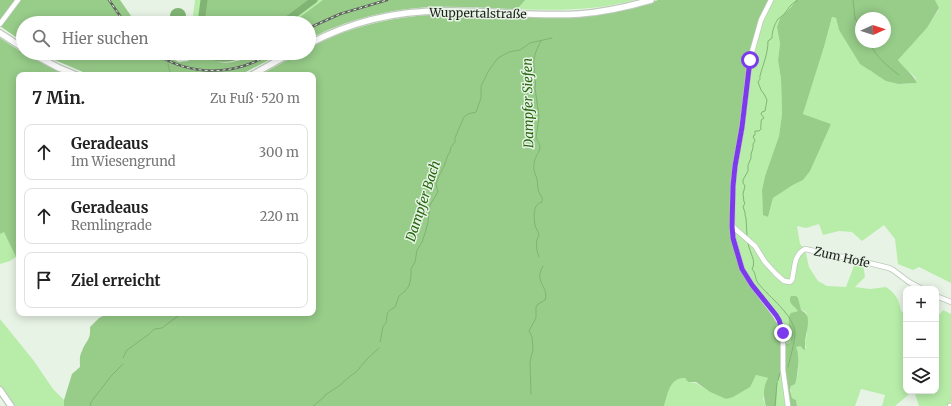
<!DOCTYPE html>
<html lang="de">
<meta charset="utf-8">
<style>
:root{--surface:#fff;--page:#f6f6f6;--text:#222;--muted:#767676;--line:#e0e0e0}
body{margin:0;font-family:Merriweather,serif;background:var(--page);color:var(--text)}
.controls{position:absolute;right:12px;bottom:12px;display:grid;overflow:hidden;border-radius:8px;box-shadow:0 2px 10px #0003}
.controls button{width:36px;height:36px;display:grid;place-items:center;padding:0;border:0;border-bottom:1px solid var(--line);background:var(--surface);color:var(--text);font:20px sans-serif}
.compass{position:absolute;left:855px;top:12px;width:36px;height:36px;border-radius:50%;background:var(--surface);box-shadow:0 2px 10px #0003;rotate:87deg}
.stop{position:absolute;width:12px;height:12px;margin:-9px;border:3px solid #7c3aed;border-radius:50%;background:#fff}
.stop.end{background:#7c3aed;border-color:#fff;box-shadow:0 1px 4px #0008}
.list{margin:0;padding:0;list-style:none}
h2{display:flex;justify-content:space-between;align-items:center;height:52px;margin:0;padding:0 16px;font-size:17px}
h2 small{font-size:13px;font-weight:400;color:var(--muted)}
.list li{display:grid;grid-template-columns:26px 1fr auto;gap:12px;align-items:center;box-sizing:border-box;height:56px;margin:0 8px 8px;padding:0 8px;border:1px solid var(--line);border-radius:8px}
.list b{display:block;font-size:15px;white-space:nowrap}
.list p{margin:0;font-size:13px;white-space:nowrap;color:var(--muted)}
.list em{font-size:13px;font-style:normal;color:var(--muted)}
.icon{flex:none;width:22px;height:22px;fill:none;stroke:currentColor;stroke-width:2;stroke-linecap:round;stroke-linejoin:round}
.map{position:relative;flex:none;width:951px;height:406px;overflow:hidden}
.search{position:absolute;background:var(--surface);box-shadow:0 2px 10px #0003;left:16px;top:16px;width:300px;height:44px;display:flex;align-items:center;gap:10px;box-sizing:border-box;padding:0 14px;border-radius:22px;color:var(--muted);font-size:15px}
.panel{position:absolute;background:var(--surface);box-shadow:0 2px 10px #0003;left:16px;top:72px;width:300px;height:244px;border-radius:8px}
.map>svg:first-child{display:block}
.green{fill:#b7eda9}
.forest{fill:#97cc89;fill-rule:evenodd}
.water{fill:#80b474}
.lines{fill:none;stroke-linecap:round;stroke-linejoin:round}
.stream{stroke:#80b474;stroke-width:1}
.river{stroke:#80b474;stroke-width:7}
.minor-casing{stroke:#bec9bc;stroke-width:6}
.major-casing{stroke:#bec9bc;stroke-width:8}
.minor{stroke:#fff;stroke-width:4.5}
.major{stroke:#fff;stroke-width:5.5}
.rail-casing{stroke:#5e655d;stroke-width:2.5}
.rail{stroke:#e7f3e5;stroke-width:1;stroke-dasharray:3;stroke-linecap:butt}
.route{stroke:#7c3aed;stroke-width:5}
.labels{text-anchor:middle;dominant-baseline:central;stroke-width:3;stroke-linejoin:round;paint-order:stroke}
.street-label{font-size:12px;fill:#1d211c;stroke:#e7f3e5}
.water-label{font-size:13px;font-style:italic;fill:#23660b;stroke:#e7f3e5}
</style>
<div class="map">
<svg width="951" height="406" viewBox="0 0 951 406">
<rect width="100%" height="100%" fill="#e7f3e5"/>
<path class="green" d="M195 0H635C572 17 511 7 447 6 410 6 364 14 331 28 323 32 316 36 309 39V23H192Z
M771 0H796L791 7 780 18 777 27 780 44 778 60 781 79 782 114 779 136 765 176 762 190 763 211 764 215 768 217 773 198 793 185 803 180 831 124 803 114 824 47 832 17 836 18 839 30 870 71 899 84 917 83 915 77 904 67 898 60 927 28 939 9 935 0H951V283L919 267 913 270 898 264 895 239 884 225 862 241 852 232 839 231 823 235 819 224 806 228 797 226 800 244 805 249 809 267 818 281 827 286 846 287 855 263 863 264 865 277 855 287 870 289 886 287C896 294 899 299 901 311L906 314V391H913L895 406H882L885 395 861 389 855 406H797L796 400 792 398C788 383 794 387 797 376 800 368 797 355 796 346H800L803 349 806 348 805 343 807 334V315L806 312 793 306 796 308 798 311 792 313C789 320 788 330 792 336L790 343 784 344 783 338 746 275 733 237V186L750 59 769 4Z
M4 231 16 257 10 261 0 264V234Z
M943 310 951 314V406H919L914 391H936V319Z
M0 319 34 361 53 389 64 400V406H14L0 386Z
M783 371 788 406H776C776 395 776 382 781 372Z
M756 375 768 378 763 399 766 406H664C668 393 669 378 685 378L688 382 696 383 710 392 726 399 749 387Z"/>
<path class="forest" d="M0 0H120L136 23H23V42L0 26Z
M204 0H314L283 23H201Z
M323 0H525L518 8 512 9C486 8 459 6 433 7 392 8 345 20 309 39V23H292Z
M658 0H770L756 34 741 126 731 226 742 269 779 323 781 339V372L777 385 776 406H766C763 397 763 387 768 378L756 375 750 387 733 397 726 399 710 392 696 382H688L685 378C669 378 668 394 664 406H64V400L72 374 80 367C80 362 79 356 82 351 86 340 91 341 90 327L99 318 109 313H313V75H260L300 53H309V48C357 22 411 13 465 14 484 14 503 16 523 17 538 17 553 15 568 15 581 14 595 14 608 13 625 11 642 6 658 0Z
M796 0H935L939 8 927 28 898 60C904 68 913 74 917 83L899 84 886 81 860 64 839 30 836 18 832 17 824 47 803 114 831 124 810 171 803 180 793 185 773 198 768 217 763 215 762 190 765 176 779 136 782 114 781 79 778 60 780 44 777 27 780 18 791 7ZM861 18H885V42H861Z
M0 38 23 53 66 75H19V255L16 257 4 232 0 234Z
M41 53H160L179 62 188 61 197 53H206C218 66 230 64 246 58 248 56 251 54 254 53 259 52 275 53 282 53L240 75H90L50 58Z
M207 53H244C232 59 219 61 207 53Z
M791 296H796L798 298 801 310C801 310 806 313 806 314 811 320 805 336 805 343 805 346 805 348 805 350L803 349 800 346 796 347C800 355 798 375 795 384L791 386 790 390 792 398 796 400 797 406H788L785 381 784 344 790 343 792 336C789 332 787 316 791 313 793 312 796 312 798 311 795 306 787 303 791 296Z"/>
<path class="water" d="M170 16a8 8 0 1 1 16 0a8 8 0 1 1-16 0Z"/>
<g class="lines">
<path class="stream" d="M853 0 855 18 861 29
M869 42C877 58 885 64 899 75
M168 64 170 72V75
M747 235 746 218 745 215V212L743 207 745 203 744 202 743 194 745 186 743 183V180L748 171V165L751 158V154L753 148V144L755 141 753 136 755 135V131H759L761 129C760 125 762 123 761 120L764 118 761 114 762 112 765 111 767 100 764 94 761 90 758 82C762 76 759 81 760 76 763 64 768 54 768 41L772 38C772 32 774 25 778 19 780 17 783 16 785 13 789 8 790 4 797 1V0
M748 243C749 252 757 261 752 269 756 273 755 279 758 283 769 297 794 315 795 333 795 342 790 358 788 367
M539 257C536 249 535 242 539 235 538 231 536 229 535 225 534 218 532 204 542 202 543 197 542 198 540 194 537 190 538 183 537 179 535 173 533 169 534 164 536 150 545 152 536 138L539 117 535 88C537 78 533 69 534 59 535 53 538 46 541 41
M380 342C382 336 381 327 386 323 388 312 385 313 395 307L399 296 405 291 409 286 411 277V269L415 262 417 250 422 242 426 230 428 222 430 205 438 192 436 184 438 178 444 166 448 155 450 152 451 147 455 142V138L457 133 464 117 468 114 476 112 481 98V86L489 70 498 58 509 52 520 50 530 43 552 38
M123 358 127 350 148 335 154 329 162 328 182 313
M778 380 780 373
M531 394 530 363 531 357 533 350 532 337 529 331 536 318V307L538 304 545 300C548 291 542 287 540 279 539 275 541 270 543 266
M90 406 91 402 112 375 123 364
M313 406 323 398 325 395 339 386 348 378 357 371 367 359 379 348
M775 406 777 383"/>
<path class="river" d="M201 23 204 0
M283 23 314 0
M207 53C219 61 232 59 244 53"/>
<defs>
<path id="minor" d="M771 0 761 20 750 59 742 127 735 166 733 186 732 226 733 237 742 269 752 285 775 315 781 325 783 338V370L788 406
M0 24 18 0
M732 226 755 246 765 262 776 274 784 281 790 282 792 280C795 269 793 255 805 249L861 261 889 268 893 270 909 282 922 289
M936 296 951 302
M950 406H951"/>
<path id="major" d="M0 33 23 48
M309 44C350 22 397 11 443 11 489 10 534 17 579 14 604 12 627 7 651 0
M31 53 59 68 76 75
M252 75 291 53
M0 390 11 406"/>
</defs>
<use href="#minor" class="minor-casing"/>
<use href="#major" class="major-casing"/>
<use href="#minor" class="minor"/>
<use href="#major" class="major"/>
<defs>
<path id="rail" d="M109 0 125 23
M309 28 340 14 387 0
M154 53C192 77 234 76 272 53"/>
</defs>
<use href="#rail" class="rail-casing"/>
<use href="#rail" class="rail"/>
</g>
<g class="lines">
<path class="route" d="M750 60 742 127 735 166 733 186 732 226 733 238 742 269 752 285 776 315 779 320 783 333"/>
</g>
<g class="labels">
<g class="street-label">
<text transform="translate(478 13) rotate(1)">Wuppertalstraße</text>
<text transform="translate(842 257) rotate(13)">Zum Hofe</text>
</g>
<g class="water-label">
<text transform="translate(528 103) rotate(-91)">Dampfer Siefen</text>
<text transform="translate(423 201) rotate(-72)">Dampfer Bach</text>
</g>
</g>
</svg>
<div class="controls">
<button>+</button>
<button>−</button>
<button><svg class="icon" aria-label="layers" viewBox="0 0 24 24"><path d="M12 4l9 5-9 5-9-5zM3 14l9 5 9-5"/></svg></button>
</div>
<svg class="compass" viewBox="-18 -18 36 36"><path d="M0-13l5 13h-10z" fill="#e53935"/><path d="M0 13l5-13h-10z" fill="#767676"/></svg>
<div class="stop" style="left:750px;top:60px"></div>
<div class="stop end" style="left:783px;top:333px"></div>
<div class="search"><svg class="icon" aria-label="search" viewBox="0 0 24 24"><circle cx="10" cy="10" r="6"/><path d="M15 15l6 6"/></svg>Hier suchen</div>
<section class="panel">
<h2>7 Min.<small>Zu Fuß · 520 m</small></h2>
<ul class="list">
<li><svg class="icon" aria-label="ahead" viewBox="0 0 24 24"><path d="M12 20V5M6 11l6-6 6 6"/></svg><div><b>Geradeaus</b><p>Im Wiesengrund</p></div><em>300 m</em></li>
<li><svg class="icon" aria-label="ahead" viewBox="0 0 24 24"><path d="M12 20V5M6 11l6-6 6 6"/></svg><div><b>Geradeaus</b><p>Remlingrade</p></div><em>220 m</em></li>
<li><svg class="icon" aria-label="arrive" viewBox="0 0 24 24"><path d="M6 21V4h12l-3 4 3 4H6"/></svg><div><b>Ziel erreicht</b></div></li>
</ul>
</section>
</div>
